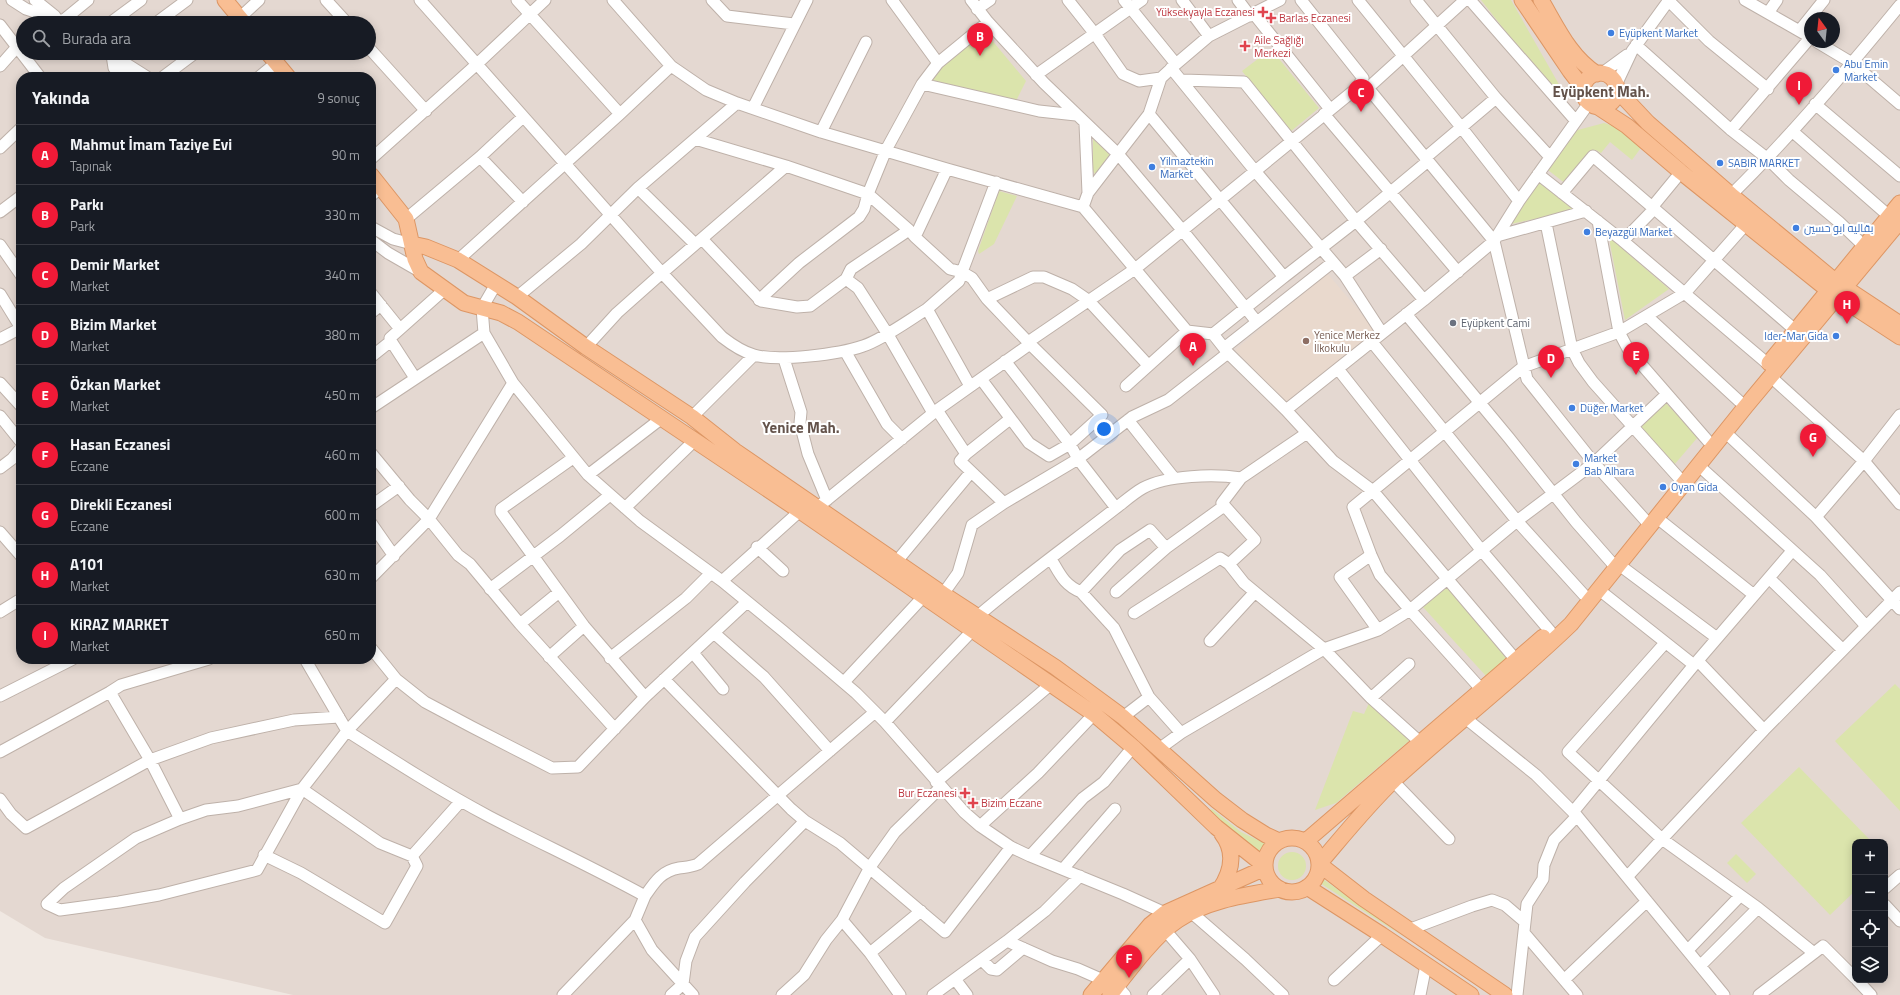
<!DOCTYPE html>
<html lang="tr">
<meta charset="utf-8">
<style>
:root{--surface:#171b24;--page:#20242c;--text:#f1f3f6;--muted:#9ea1a6;--line:#363941;--accent:#f01a37}
body{margin:0;font-family:"Titillium Web",Cairo,sans-serif;background:var(--page);color:var(--text)}
.controls{position:absolute;right:12px;bottom:12px;display:grid;overflow:hidden;border-radius:8px;box-shadow:0 2px 10px #0003}
.controls button{width:36px;height:36px;display:grid;place-items:center;padding:0;border:0;border-bottom:1px solid var(--line);background:var(--surface);color:var(--text);font:20px sans-serif}
.compass{position:absolute;left:1804px;top:12px;width:36px;height:36px;border-radius:50%;background:var(--surface);box-shadow:0 2px 10px #0003;rotate:345deg}
.you{position:absolute;left:1104px;top:429px;width:14px;height:14px;margin:-10px;border:3px solid #fff;border-radius:50%;background:#1a73e8;box-shadow:0 0 0 6px #1a73e833}
.badge{display:grid;place-items:center;width:26px;height:26px;border-radius:50%;background:var(--accent);color:#fff;font-size:13px;font-weight:700}
.pin{position:absolute;translate:-50% -33px;filter:drop-shadow(0 1px 2px #0008)}
.pin::after{content:'';position:absolute;top:21px;width:14px;height:12px;background:inherit;clip-path:polygon(0 0,100% 0,50% 100%)}
.list{margin:0;padding:0;list-style:none}
h2{display:flex;justify-content:space-between;align-items:center;height:52px;margin:0;padding:0 16px;font-size:17px}
h2 small{font-size:13px;font-weight:400;color:var(--muted)}
.list li{display:grid;grid-template-columns:26px 1fr auto;gap:12px;align-items:center;box-sizing:border-box;height:60px;padding:0 16px;border-top:1px solid var(--line)}
.list b{display:block;font-size:15px;white-space:nowrap}
.list p{margin:0;font-size:13px;white-space:nowrap;color:var(--muted)}
.list em{font-size:13px;font-style:normal;color:var(--muted)}
.icon{flex:none;width:22px;height:22px;fill:none;stroke:currentColor;stroke-width:2;stroke-linecap:round;stroke-linejoin:round}
.map{position:relative;flex:none;width:1900px;height:995px;overflow:hidden}
.search{position:absolute;background:var(--surface);box-shadow:0 2px 10px #0003;left:16px;top:16px;width:360px;height:44px;display:flex;align-items:center;gap:10px;box-sizing:border-box;padding:0 14px;border-radius:22px;color:var(--muted);font-size:15px}
.panel{position:absolute;background:var(--surface);box-shadow:0 2px 10px #0003;left:16px;top:72px;width:360px;height:592px;border-radius:16px}
.map>svg:first-child{display:block}
.residential{fill:#e4d8d1;fill-rule:evenodd}
.education{fill:#e9d9cd}
.green{fill:#dbe4ac}
.lines{fill:none;stroke-linecap:round;stroke-linejoin:round}
.minor-casing{stroke:#beb1a9;stroke-width:13}
.major-casing{stroke:#dd9664;stroke-width:17}
.minor{stroke:#fff;stroke-width:11}
.major{stroke:#f9be93;stroke-width:15}
.health-dot{fill:#e0444e;stroke:#fff;stroke-width:1.5}
.shop-dot{fill:#3f7fe0;stroke:#fff;stroke-width:1.5}
.worship-dot{fill:#6b7280;stroke:#fff;stroke-width:1.5}
.education-dot{fill:#8d6e63;stroke:#fff;stroke-width:1.5}
.labels{text-anchor:middle;dominant-baseline:central;stroke-width:4;stroke-linejoin:round;paint-order:stroke}
.health-label{font-size:11px;fill:#be3a42;stroke:#fff;text-anchor:start}
.shop-label{font-size:11px;fill:#366cbe;stroke:#fff;text-anchor:start}
.worship-label{font-size:11px;fill:#5b616d;stroke:#fff;text-anchor:start}
.education-label{font-size:11px;fill:#785e54;stroke:#fff;text-anchor:start}
.district-label{font-size:15px;font-weight:bold;fill:#64534b;stroke:#fff}
</style>
<div class="map">
<svg width="1900" height="995" viewBox="0 0 1900 995">
<rect width="100%" height="100%" fill="#f0e8e2"/>
<path class="residential" d="M0 0H1900V995H293L45 938 0 911ZM1810 18H1834V42H1810ZM23 23H369V53H23ZM21 77H371V659H21ZM1855 842H1885V980H1855Z"/>
<path class="education" d="M1327 273 1377 332 1288 406 1235 350Z"/>
<path class="green" d="M1481 0H1511L1561 88 1560 96 1557 97Z
M985 32 1026 81 1015 103 927 79Z
M1271 49 1319 108 1290 132 1242 71Z
M1604 123 1626 130 1643 145 1632 160 1610 142 1601 153 1596 150 1566 184 1548 170 1574 131Z
M1093 139 1112 157 1097 177 1093 171Z
M1538 182 1576 210 1511 224Z
M999 191 1017 196 994 244 979 254 978 251Z
M1610 238 1669 289 1625 320 1610 244Z
M1665 402 1698 437 1674 465 1638 428Z
M1447 585 1508 657 1486 676 1422 606Z
M1895 684 1900 689V811L1835 741Z
M1369 703 1410 740 1336 803 1315 810 1353 711 1364 714Z
M1799 767 1872 842H1855V891L1830 915 1741 823Z
M1212 809 1241 832 1266 844 1268 847 1261 854 1259 853 1208 811Z
M1278 866a14 14 0 1 1 28 0a14 14 0 1 1-28 0Z
M1736 854 1756 874 1747 883 1727 863Z
M1323 879 1404 937 1320 883V880Z"/>
<g class="lines">
<defs>
<path id="minor" d="M12 0 26 9 63 21
M35 0 55 16
M326 0 347 23
M420 0 662 273 786 166 868 194 886 150 922 84 938 63 988 22
M517 0 620 114
M613 0 671 66 706 90 737 103 821 132 947 169 1083 207 1187 331 1213 334 1228 353 1286 410
M712 0 727 16 794 24
M892 0 938 63
M971 0 988 22 1044 83 1118 154 1149 114 1284 277 1213 334
M1068 0 1095 34 1123 74 1139 81 1161 78
M1124 0 1176 64
M1182 0 1209 36
M1238 0 1250 16
M1301 0 1363 78 1357 88
M1358 0 1461 127 1519 201
M1416 0 1496 98
M1470 0 1575 120
M1745 0 1810 37
M1669 1 1709 41 1768 89
M977 9 990 0
M1768 13 1777 0
M1254 14 1330 109
M60 23 88 0
M110 23 141 0
M156 23 187 0
M234 23 259 0
M0 25 40 77
M1800 30 1824 0
M1817 42 1852 63 1900 104
M1636 45 1731 130 1768 159 1789 180 1839 222 1864 246
M369 48 426 111
M109 53 147 77
M112 55 114 68 127 77
M0 66 16 48 22 45
M1171 68 1255 171 1345 276 1382 333
M1601 74 1627 55
M1036 75 1142 0
M163 77 195 53
M259 77 276 63
M1183 80 1244 82 1356 221 1424 300
M922 84 1039 111 1076 115
M1616 85 1632 51 1669 0
M1368 88 1465 0
M1589 103 1519 201 1494 241 1527 379 1594 463 1646 521
M1815 104 1900 176
M753 108 807 0
M1149 114 1161 78 1176 64 1209 36 1280 0
M1324 114 1458 272
M1085 124 1088 193
M1731 130 1810 38
M1792 131 1889 216
M821 132 866 42
M695 139 786 166
M0 148 21 128
M480 157 523 202
M1425 158 1496 98 1550 157
M371 159 477 64 545 0
M1538 174 1623 241 1768 364
M638 188 695 244
M1562 193 1593 156 1795 330
M1731 195C1791 136 1846 71 1900 5
M371 196 381 187
M1653 206 1681 172
M1083 207 1088 193 1118 154 1183 231 1257 322 1224 348
M0 212 21 196
M406 219 480 157 523 117
M1598 221 1619 332 1628 349 1708 441
M1546 223 1572 349 1579 363 1593 382 1679 478
M371 227 393 239 412 244
M1497 236 1586 211
M915 237 950 269 962 272 996 182
M702 239 761 301 797 307 810 306 846 279 851 269 909 230 915 237 947 169
M371 240 388 253 421 272
M1623 241 1655 208
M0 245 21 275
M458 260 620 114 671 66
M1345 276 1381 249
M1284 277 1356 221 1428 161
M846 279 858 288 887 333 933 413
M496 284 482 308 484 333 513 383 588 475 640 521 722 581 783 631 856 693 885 722 964 812 980 826 1011 847 1030 856 1123 894 1165 913
M371 293 400 329
M0 294 21 328
M517 297 581 244 638 188 737 103
M987 299 1033 277H1044L1072 289 1088 300 1148 365
M759 300 799 263 859 217 864 209 868 194 909 230
M371 313 381 305
M1406 314 1509 438 1576 522 1612 563
M1647 316 1739 401
M1257 322 1333 262
M0 339 21 328
M391 341 415 378
M1028 342 1135 269 1357 88H1368L1494 241 1424 300 1286 410 1333 461 1373 491 1516 660
M1372 342 1517 521 1584 595
M586 347 617 313 662 273 722 337C731 344 743 352 754 355 778 362 840 354 863 346 882 340 909 320 927 309
M845 351 887 424 902 439
M371 357 391 341 390 338 445 289
M784 359 801 412 800 423 808 454 827 500
M1005 361 1070 444 1078 459 1116 508C1125 501 1134 493 1143 488 1167 475 1215 474 1241 478L1307 433
M1338 369 1482 551 1550 631
M1771 377 1864 461 1900 504
M0 383 21 406
M970 386 927 309 959 281 962 272 972 278 987 299 1030 344
M1126 386 1187 331
M371 408 484 333
M937 410 966 454 960 461 1004 503
M0 416 21 442
M692 417 754 355
M1128 420 1174 478
M1725 432 1816 517 1900 609
M371 453 410 500 429 519 458 555 470 564 520 624 615 729
M966 454 1010 419
M573 458 501 509V512L584 626 645 697
M1698 465 1820 575 1866 626
M0 468 12 459 21 448
M588 475 662 418
M1241 478 1222 503 1255 540 1229 564 1244 583 1324 649 1378 630 1410 610 1517 521 1594 463 1667 394
M371 506 399 486
M818 507 937 410 1030 344 1102 415 1070 444 1049 456 1029 443 981 379
M625 508 695 440
M1656 517 1754 595
M1816 517 1864 461 1900 415
M371 523 394 556
M0 532 21 556
M757 547 783 571
M1371 555 1340 577 1378 630
M1051 559C1060 574 1064 585 1081 592
M897 561 971 472
M1618 564 1717 638
M371 578 429 519 513 383
M1769 578 1843 650
M722 581 800 511
M490 589 560 536 610 495
M1598 589 1694 665
M1116 592 1166 548
M943 594 958 573 972 525 1004 503 1078 459 1132 417 1168 400 1228 353
M0 612 21 599
M1134 613 1220 558 1229 564
M978 616C1022 578 1070 544 1116 508
M520 624 558 593
M714 633 764 677 830 751
M1210 641 1255 592
M1665 643 1568 752 1662 839 1764 730 1900 592
M371 648 396 679 425 702 472 727 552 768 578 767 645 697 747 602
M693 653 723 689
M549 657 584 626
M610 658 686 598 711 573
M305 659 347 731 302 789 238 806 206 810 180 819 136 838 64 888 47 904 60 910 119 902 159 895 257 870 302 789 380 843 412 856 461 801
M1698 661 1764 730
M396 679 347 731C394 761 441 791 490 817 542 844 594 868 645 896L635 920 563 995
M664 679 791 809 805 821 840 843 945 932 1011 847
M844 682 923 597
M1481 689 1410 610 1380 575 1371 555 1353 507 1523 367 1619 332 1685 293 1746 224
M0 696 73 659
M1149 697 1181 733
M1371 698 1409 664
M1123 717 1149 697 1114 628 1081 592 1120 550 1150 530 1166 548 1224 506
M1464 717 1536 775 1577 816 1554 840 1544 865 1543 879 1527 904 1517 995
M885 722 972 631
M1159 749 1181 733 1324 649 1371 698 1420 742
M0 752 110 692
M1393 781 1449 839
M936 782 1050 685
M0 799 11 814 26 828 150 760 211 738 294 720 339 717
M1573 812 1694 665 1792 551
M1577 816 1724 995
M180 819 150 760 110 692 121 685 209 659
M980 826 1038 773 1094 714
M264 855 301 873 385 923 417 866 412 856
M1030 856 1083 798 1104 782 1133 747
M1063 869 1115 809
M1627 877 1662 839 1758 908 1814 953 1759 995
M1885 888 1900 875
M645 896C654 883 661 871 679 868 686 867 691 867 698 864L875 712
M1885 905 1900 921
M1192 913 1245 959 1283 995
M635 920 652 950 693 995
M842 920 870 953 921 911
M1165 930 1190 959 1214 995
M1408 930 1472 906 1492 900 1505 905 1525 922
M1525 934 1577 995
M1007 941 1052 961 1078 969 1103 980
M1688 950 1740 896
M870 953 900 995
M1814 953 1823 946 1855 978
M982 960 991 969 997 970 1023 948
M1701 965 1758 908
M955 979 967 995
M1565 979 1647 901
M1334 980 1382 935
M1857 980 1871 995
M1117 986 1125 995
M671 995 683 984 686 961 695 937 745 882 805 821
M782 995 804 975 826 940 842 920 870 867 895 832 941 787
M933 995 1007 941 1045 911 1080 876
M1153 995 1190 959
M1420 995 1426 965"/>
<path id="major" d="M225 0 244 23
M1522 0 1570 71 1583 88
M1541 0C1557 27 1570 57 1597 74
M268 53 288 77
M1583 90a17 17 0 1 1 34 0a17 17 0 1 1-34 0Z
M1617 90 1648 123 1731 195 1835 281 1900 324
M1598 107 1627 126 1681 172 1828 290 1900 337
M371 175 406 219 415 259 421 272 464 303 501 313 518 322 800 511 1094 714 1133 747 1216 827 1265 866
M412 244 426 247 458 260 517 297 586 347 692 417 735 451 943 594 1055 667 1123 717 1216 800 1242 820 1266 835 1279 841
M1769 363 1900 203
M1265 865a27 27 0 1 1 54 0a27 27 0 1 1-54 0Z
M1306 841 1543 637
M1307 887 1382 935 1471 995
M1220 889C1232 871 1236 852 1222 834
M1091 995 1150 925 1165 913 1265 868
M1110 995C1127 973 1155 935 1178 920 1208 900 1246 895 1280 889
M1505 995 1364 899 1319 864C1343 836 1367 806 1394 780 1452 727 1514 679 1571 624L1746 406 1900 221"/>
</defs>
<use href="#minor" class="minor-casing"/>
<use href="#major" class="major-casing"/>
<use href="#minor" class="minor"/>
<use href="#major" class="major"/>
</g>
<g class="health-dot">
<path d="M1261 6h4v4h4v4h-4v4h-4v-4h-4v-4h4z"/>
<path d="M1269 12h4v4h4v4h-4v4h-4v-4h-4v-4h4z"/>
<path d="M1243 40h4v4h4v4h-4v4h-4v-4h-4v-4h4z"/>
<path d="M963 787h4v4h4v4h-4v4h-4v-4h-4v-4h4z"/>
<path d="M971 797h4v4h4v4h-4v4h-4v-4h-4v-4h4z"/>
</g>
<g class="shop-dot">
<circle cx="1611" cy="33" r="4"/>
<circle cx="1836" cy="70" r="4"/>
<circle cx="1720" cy="163" r="4"/>
<circle cx="1152" cy="167" r="4"/>
<circle cx="1796" cy="228" r="4"/>
<circle cx="1587" cy="232" r="4"/>
<circle cx="1836" cy="336" r="4"/>
<circle cx="1572" cy="408" r="4"/>
<circle cx="1576" cy="464" r="4"/>
<circle cx="1663" cy="487" r="4"/>
</g>
<circle class="worship-dot" cx="1453" cy="323" r="4"/>
<circle class="education-dot" cx="1306" cy="341" r="4"/>
<g class="labels">
<g class="health-label">
<text x="1255" y="12" text-anchor="end">Yüksekyayla Eczanesi</text>
<text x="1279" y="18">Barlas Eczanesi</text>
<text x="1254" y="40">Aile Sağlığı<tspan x="1254" dy="13">Merkezi</tspan></text>
<text x="957" y="793" text-anchor="end">Bur Eczanesi</text>
<text x="981" y="803">Bizim Eczane</text>
</g>
<g class="shop-label">
<text x="1619" y="33">Eyüpkent Market</text>
<text x="1844" y="64">Abu Emin<tspan x="1844" dy="13">Market</tspan></text>
<text x="1160" y="161">Yilmaztekin<tspan x="1160" dy="13">Market</tspan></text>
<text x="1728" y="163">SABIR MARKET</text>
<text x="1804" y="228">بقاليه ابو حسين</text>
<text x="1595" y="232">Beyazgül Market</text>
<text x="1828" y="336" text-anchor="end">Ider-Mar Gida</text>
<text x="1580" y="408">Düğer Market</text>
<text x="1584" y="458">Market<tspan x="1584" dy="13">Bab Alhara</tspan></text>
<text x="1671" y="487">Oyan Gida</text>
</g>
<g class="worship-label">
<text x="1461" y="323">Eyüpkent Cami</text>
</g>
<g class="education-label">
<text x="1314" y="335">Yenice Merkez<tspan x="1314" dy="13">İlkokulu</tspan></text>
</g>
<g class="district-label">
<text x="1601" y="91">Eyüpkent Mah.</text>
<text x="801" y="427">Yenice Mah.</text>
</g>
</g>
</svg>
<div class="controls">
<button>+</button>
<button>−</button>
<button><svg class="icon" aria-label="locate" viewBox="0 0 24 24"><circle cx="12" cy="12" r="6"/><path d="M12 2v4M12 18v4M2 12h4M18 12h4"/></svg></button>
<button><svg class="icon" aria-label="layers" viewBox="0 0 24 24"><path d="M12 4l9 5-9 5-9-5zM3 14l9 5 9-5"/></svg></button>
</div>
<svg class="compass" viewBox="-18 -18 36 36"><path d="M0-13l5 13h-10z" fill="#e53935"/><path d="M0 13l5-13h-10z" fill="#9ea1a6"/></svg>
<div class="you"></div>
<div class="pin badge" style="left:1193px;top:366px">A</div>
<div class="pin badge" style="left:980px;top:56px">B</div>
<div class="pin badge" style="left:1361px;top:112px">C</div>
<div class="pin badge" style="left:1551px;top:378px">D</div>
<div class="pin badge" style="left:1636px;top:375px">E</div>
<div class="pin badge" style="left:1129px;top:978px">F</div>
<div class="pin badge" style="left:1813px;top:457px">G</div>
<div class="pin badge" style="left:1847px;top:324px">H</div>
<div class="pin badge" style="left:1799px;top:105px">I</div>
<div class="search"><svg class="icon" aria-label="search" viewBox="0 0 24 24"><circle cx="10" cy="10" r="6"/><path d="M15 15l6 6"/></svg>Burada ara</div>
<section class="panel">
<h2>Yakında<small>9 sonuç</small></h2>
<ul class="list">
<li><span class="badge">A</span><div><b>Mahmut İmam Taziye Evi</b><p>Tapınak</p></div><em>90 m</em></li>
<li><span class="badge">B</span><div><b>Parkı</b><p>Park</p></div><em>330 m</em></li>
<li><span class="badge">C</span><div><b>Demir Market</b><p>Market</p></div><em>340 m</em></li>
<li><span class="badge">D</span><div><b>Bizim Market</b><p>Market</p></div><em>380 m</em></li>
<li><span class="badge">E</span><div><b>Özkan Market</b><p>Market</p></div><em>450 m</em></li>
<li><span class="badge">F</span><div><b>Hasan Eczanesi</b><p>Eczane</p></div><em>460 m</em></li>
<li><span class="badge">G</span><div><b>Direkli Eczanesi</b><p>Eczane</p></div><em>600 m</em></li>
<li><span class="badge">H</span><div><b>A101</b><p>Market</p></div><em>630 m</em></li>
<li><span class="badge">I</span><div><b>KiRAZ MARKET</b><p>Market</p></div><em>650 m</em></li>
</ul>
</section>
</div>
